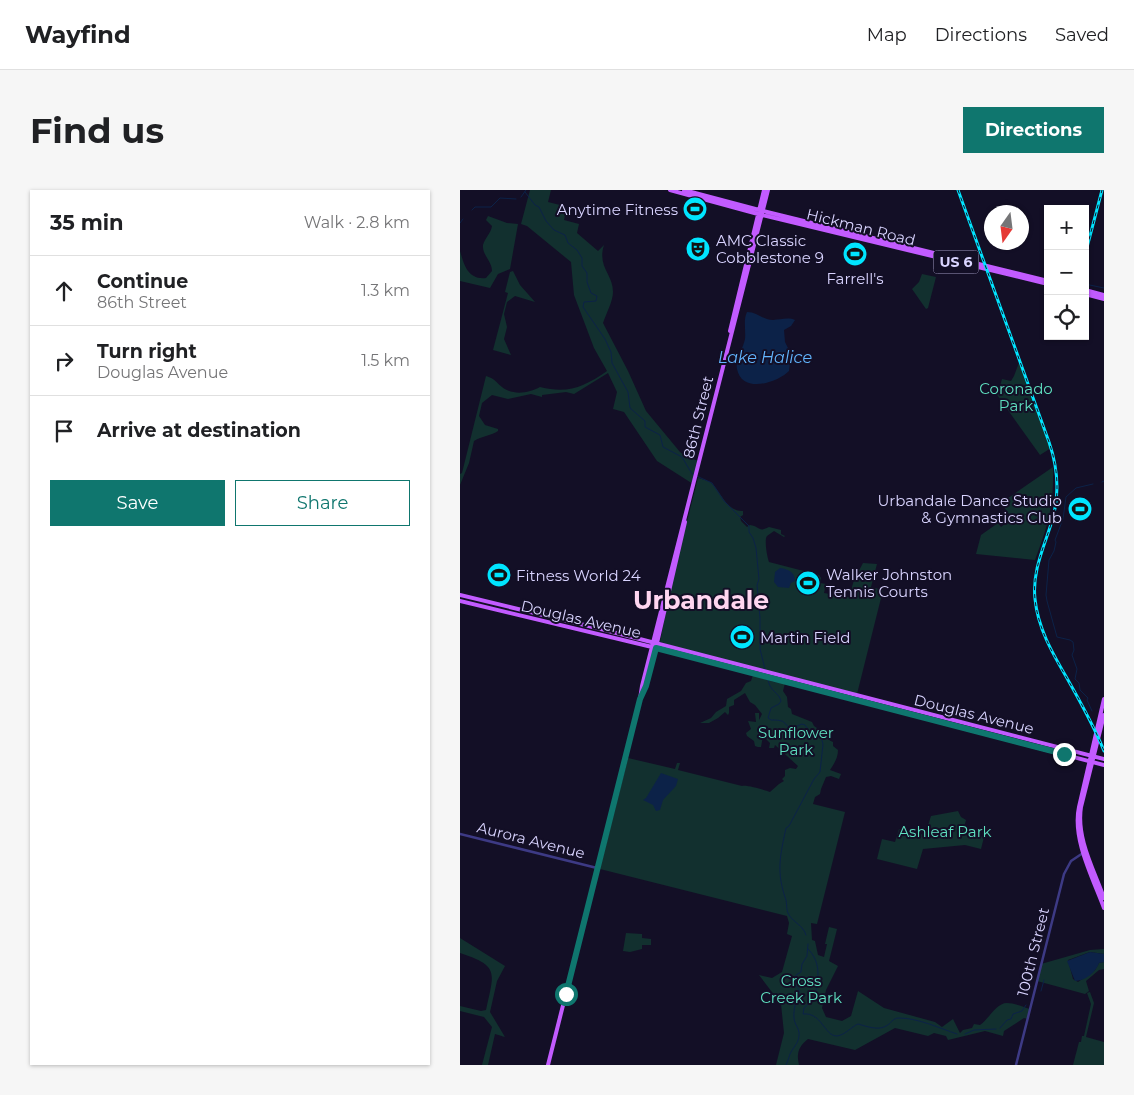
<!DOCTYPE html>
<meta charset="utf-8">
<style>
:root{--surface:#fff;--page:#f6f6f6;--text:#202124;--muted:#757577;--line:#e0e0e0;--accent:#0f766e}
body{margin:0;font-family:Montserrat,sans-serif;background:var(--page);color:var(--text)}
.controls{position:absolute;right:15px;top:15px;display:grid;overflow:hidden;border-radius:0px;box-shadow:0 1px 4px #0004}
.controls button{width:45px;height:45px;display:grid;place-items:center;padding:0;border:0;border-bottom:1px solid var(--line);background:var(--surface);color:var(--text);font:25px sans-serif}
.compass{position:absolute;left:524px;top:15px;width:45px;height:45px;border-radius:50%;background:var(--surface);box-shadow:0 1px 4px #0004;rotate:194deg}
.stop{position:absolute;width:15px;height:15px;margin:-11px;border:4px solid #0f766e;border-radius:50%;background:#fff}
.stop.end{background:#0f766e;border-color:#fff;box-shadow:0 1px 5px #0008}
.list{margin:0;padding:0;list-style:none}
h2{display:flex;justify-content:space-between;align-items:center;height:65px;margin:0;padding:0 20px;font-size:21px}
h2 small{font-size:16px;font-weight:400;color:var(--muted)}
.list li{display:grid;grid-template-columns:32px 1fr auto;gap:15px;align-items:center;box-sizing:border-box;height:70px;padding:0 20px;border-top:1px solid var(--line)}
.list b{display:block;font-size:19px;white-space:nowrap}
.list p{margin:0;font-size:16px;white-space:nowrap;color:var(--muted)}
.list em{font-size:16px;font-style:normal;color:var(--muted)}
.actions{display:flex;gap:10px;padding:15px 20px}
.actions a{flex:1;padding:11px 0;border:1px solid var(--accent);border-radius:0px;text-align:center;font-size:18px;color:var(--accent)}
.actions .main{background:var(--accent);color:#fff}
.icon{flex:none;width:28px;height:28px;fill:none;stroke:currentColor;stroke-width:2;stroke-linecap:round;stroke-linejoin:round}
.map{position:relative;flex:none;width:644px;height:875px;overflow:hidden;border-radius:0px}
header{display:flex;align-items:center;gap:30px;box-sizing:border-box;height:70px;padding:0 25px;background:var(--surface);border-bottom:1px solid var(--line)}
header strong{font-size:24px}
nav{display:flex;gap:28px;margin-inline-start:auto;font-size:18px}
.intro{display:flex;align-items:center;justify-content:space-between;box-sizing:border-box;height:120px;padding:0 30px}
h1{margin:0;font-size:35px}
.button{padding:12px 22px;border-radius:0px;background:var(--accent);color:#fff;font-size:18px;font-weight:700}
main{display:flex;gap:30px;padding:0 30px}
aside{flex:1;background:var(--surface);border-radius:0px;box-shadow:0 1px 4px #0004}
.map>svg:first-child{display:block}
.green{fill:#12302f}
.water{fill:#0c2248}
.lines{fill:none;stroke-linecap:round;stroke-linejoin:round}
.stream{stroke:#0c2248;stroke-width:1}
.minor{stroke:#3d3a85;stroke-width:2.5}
.major{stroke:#c25bff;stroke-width:4}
.rail-casing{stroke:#00e5ff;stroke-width:3}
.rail{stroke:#130f26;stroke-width:1;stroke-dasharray:4;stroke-linecap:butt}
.route{stroke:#0f766e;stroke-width:6}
.labels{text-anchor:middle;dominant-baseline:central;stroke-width:4;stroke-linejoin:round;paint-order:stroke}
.shield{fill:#130f26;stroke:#9e99be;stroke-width:1}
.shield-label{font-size:14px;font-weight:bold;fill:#d9d4ff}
.poi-label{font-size:15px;fill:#d9d4ff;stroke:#130f26;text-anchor:start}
.street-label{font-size:15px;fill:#d9d4ff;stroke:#130f26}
.park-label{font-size:15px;fill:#5fe0c0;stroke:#130f26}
.water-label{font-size:16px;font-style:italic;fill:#62b6ff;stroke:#130f26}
.town-label{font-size:25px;font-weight:bold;fill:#ffd6f0;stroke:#130f26}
</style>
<header>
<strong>Wayfind</strong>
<nav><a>Map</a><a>Directions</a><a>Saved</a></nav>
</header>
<div class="intro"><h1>Find us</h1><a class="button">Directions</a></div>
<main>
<aside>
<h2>35 min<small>Walk · 2.8 km</small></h2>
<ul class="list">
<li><svg class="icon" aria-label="ahead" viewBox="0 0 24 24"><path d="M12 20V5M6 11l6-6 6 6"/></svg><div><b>Continue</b><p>86th Street</p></div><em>1.3 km</em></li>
<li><svg class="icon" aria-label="right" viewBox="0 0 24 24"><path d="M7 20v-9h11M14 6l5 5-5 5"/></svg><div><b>Turn right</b><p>Douglas Avenue</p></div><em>1.5 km</em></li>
<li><svg class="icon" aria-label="arrive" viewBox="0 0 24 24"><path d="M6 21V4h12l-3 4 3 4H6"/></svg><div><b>Arrive at destination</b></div></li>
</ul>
<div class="actions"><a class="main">Save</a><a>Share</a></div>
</aside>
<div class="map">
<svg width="644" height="875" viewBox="0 0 644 875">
<rect width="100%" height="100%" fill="#130f26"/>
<path class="green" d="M70 0H91L88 12 100 15 106 21 104 30 119 34 117 43 138 61 144 55C137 77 153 84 153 102 153 111 146 124 143 133L168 181 186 221 220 262 226 267 239 271 233 294 197 271 164 222 153 219 157 202 148 183 114 204 106 202 82 205V207L71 204 48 209 32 205 22 213 19 226 25 235 38 239V241C30 246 22 246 14 251L9 273 0 295V284L2 283 26 186C34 188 37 193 42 197 53 206 69 203 80 197 108 204 124 197 147 181L134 158 114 105 111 72 67 36 61 34Z
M28 26 47 33 58 34 50 79 38 84 30 98 0 91V61C4 75 8 90 26 88L32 81C32 71 22 65 23 55 25 48 31 43 32 36L26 30Z
M53 81 60 95 75 112 55 106 47 112 44 124 47 137 44 149 51 165 33 160 48 103 45 102 50 82Z
M462 84 476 87 468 118 466 119 452 99 459 92Z
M560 170 591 258 580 265 535 202 540 196 542 189 551 191 554 186Z
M593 277C594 316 588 335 575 370L516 364 521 345 538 333 541 337 552 328 541 313Z
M238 288C242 289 246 290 250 292 260 299 266 322 283 321V325L280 327 281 331 287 337 290 335C300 336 298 343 309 337L321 340V344L325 346 324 347 314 341C312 343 309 344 307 346 304 349 307 367 309 372L359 385 361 388 360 393 366 394 364 403 389 407 394 390 403 373 417 374 411 397 423 400 397 504 233 462 200 452 212 390Z
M293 485 314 492 325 493 323 501 327 507 328 517 331 519 332 524 352 532 354 536C361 540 367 550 373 552V556L378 560C378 568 374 574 370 580L381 584 379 589 371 586 366 587 361 599 360 604 355 607 353 614 385 622 357 734 351 733 352 750 355 751 358 765 364 767 367 754H365L369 737 377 739 369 771 378 776 366 800 362 818 366 827 382 831 391 826 398 801 424 818 475 832 482 837 493 829 500 843 503 840 512 838 514 834 520 835C529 829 536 813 547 813 554 813 563 817 570 819L568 829 564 828 544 841 543 846 525 841 488 850 486 846 474 843 468 846 435 838 395 860 348 849C339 856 336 863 339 875H316L324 843 321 814 299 785 312 788 322 782 332 746 327 744 329 733 327 726 140 679 168 568 215 579 217 573H220L218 580 282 596C288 595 304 600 310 602L319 594 324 591 322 589 325 586V580L330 578 336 579 338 576 315 555 314 558H309L310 553 303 546 301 557H298L295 556 294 551 287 546 286 543 291 539 288 531 296 532 295 523H299V530L302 524 295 515 290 512 285 503 274 510V515L269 517V523L268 525 265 522 258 528 249 533H240L251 528 256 522 266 516 267 509 281 501 286 493 291 491Z
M498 621 501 627 506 630 503 641 524 647 521 659 505 655 463 659 457 679 417 669 422 649 435 652 439 639 465 645 471 626Z
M166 743 182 744V748L191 749V755H182V759L170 762 163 761Z
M0 748 45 776 37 791 30 822 45 847 35 844 28 875H22L32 837 24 827 0 821V816L21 821 26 820C34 782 40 776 0 763Z
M644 759V764L630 762 608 770 613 789 618 792 635 780 639 773 644 772V779L639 780 626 791 629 801 625 804 577 791 581 774 630 760Z
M630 802 634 813 626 847 644 852V875H613L619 852H621L622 846H624L631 814 627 803Z"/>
<path class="water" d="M287 122C295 122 300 127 307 129 316 132 326 126 335 130L331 136 324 140 325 152 331 164 329 181C317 193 282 204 277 179 275 170 283 159 285 149 286 140 283 130 287 122Z
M320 378C328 379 335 382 335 391L331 393 329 398 318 397 314 392 315 382Z
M201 583 218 589 216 596 203 610 200 620 196 621 193 615 183 610 186 608Z
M630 762 644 764V772L639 773C636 782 625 791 615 791L607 771Z"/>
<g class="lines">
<path class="stream" d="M65 2 75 15 79 17 86 31 94 40 105 45 108 53 117 60 122 68V76L127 83V92L131 103 137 106 136 111 124 112 123 117 145 149 151 162 152 173 168 202 170 218 185 231V237L200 245 203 257 222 267 232 284 252 293 264 311 289 336V342L293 348 296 358 299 389 297 395 300 428V459L305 479
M61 7 66 0
M12 20 15 17H31L40 8 56 9
M0 33 3 29
M625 94 644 98
M642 292 644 291
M308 490C310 502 319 502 321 511L319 514 311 518 308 528 311 530C328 530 322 533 333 541L336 540 337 536 342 534 345 535 351 543 361 547 363 554 360 582 354 589 329 636 326 638C320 666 316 682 326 710 327 715 326 720 329 725 334 733 343 735 346 745
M632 521 627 510 628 508 620 500 619 493 615 489 617 479 612 465 614 460 613 452 610 450 597 447 587 411 586 405 589 370 594 361 596 352 595 350 603 329 606 307 616 298 633 294
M348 759C360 771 359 785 356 801L350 805V812L344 818 343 824C362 822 364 846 377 846 385 845 391 837 398 834 406 836 418 841 426 836 431 834 432 828 439 828 458 828 479 838 497 844
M581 801 584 790
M540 838 547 830 551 829 553 824 562 821 566 815
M505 844 514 840 536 839
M326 875C328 871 329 867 330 864 334 856 340 852 339 842 338 837 334 833 334 828 333 820 337 812 335 805L340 801 333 792 336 785 341 782 342 774 347 766 348 754"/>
<path class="minor" d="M0 644 137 678
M556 875 604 684 611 671 623 663"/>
<path class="major" d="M210 0 298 24 588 94
M224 0 303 21 588 91
M625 100 644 105
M625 104 644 109
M270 141 304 0
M0 405 141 439 644 569
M0 411 192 457 644 575
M182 505 186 496 197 453 225 332
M644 509 619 617C612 649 633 688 644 718
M644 525 621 617C616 648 634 680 644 708
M88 875 180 509 182 496 308 0"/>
<defs>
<path id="rail" d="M498 0 589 252C598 278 600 304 592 331 584 357 572 381 575 409 578 439 593 464 608 490 621 513 634 536 644 561
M625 65 642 0"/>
</defs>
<use href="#rail" class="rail-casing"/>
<use href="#rail" class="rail"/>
</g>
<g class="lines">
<path class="route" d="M106 804 180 509 186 496 196 458 604 564"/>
</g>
<defs>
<symbol id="stadium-disc" viewBox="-11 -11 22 22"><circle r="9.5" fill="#00e5ff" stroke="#130f26"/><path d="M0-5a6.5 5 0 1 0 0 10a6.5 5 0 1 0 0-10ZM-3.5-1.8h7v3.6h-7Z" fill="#111"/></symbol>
<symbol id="theatre-disc" viewBox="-11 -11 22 22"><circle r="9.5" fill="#00e5ff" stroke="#130f26"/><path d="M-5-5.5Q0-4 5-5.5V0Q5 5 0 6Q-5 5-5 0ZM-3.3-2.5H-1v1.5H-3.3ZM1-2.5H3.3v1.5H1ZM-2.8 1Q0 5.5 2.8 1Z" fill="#111"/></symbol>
</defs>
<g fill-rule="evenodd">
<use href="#stadium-disc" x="221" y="5" width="28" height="28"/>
<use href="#theatre-disc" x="224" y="45" width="28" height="28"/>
<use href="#stadium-disc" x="381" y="50" width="28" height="28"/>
<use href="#stadium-disc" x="606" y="305" width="28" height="28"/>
<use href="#stadium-disc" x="25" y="371" width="28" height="28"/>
<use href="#stadium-disc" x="334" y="379" width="28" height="28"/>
<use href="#stadium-disc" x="268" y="433" width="28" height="28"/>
</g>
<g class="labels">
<rect class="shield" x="473.5" y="60.5" width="45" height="23" rx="4"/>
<g class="shield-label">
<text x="496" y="72">US 6</text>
</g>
<g class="poi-label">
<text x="218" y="19" text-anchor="end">Anytime Fitness</text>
<text x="256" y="50">AMC Classic<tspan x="256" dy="17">Cobblestone 9</tspan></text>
<text x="395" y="88" text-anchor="middle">Farrell's</text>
<text x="602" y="310" text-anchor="end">Urbandale Dance Studio<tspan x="602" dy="17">&amp; Gymnastics Club</tspan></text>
<text x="366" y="384">Walker Johnston<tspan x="366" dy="17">Tennis Courts</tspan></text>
<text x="56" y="385">Fitness World 24</text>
<text x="300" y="447">Martin Field</text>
</g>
<g class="street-label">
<text transform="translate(401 37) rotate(14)">Hickman Road</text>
<text transform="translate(238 227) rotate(-76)">86th Street</text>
<text transform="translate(121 429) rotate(13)">Douglas Avenue</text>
<text transform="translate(514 524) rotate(14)">Douglas Avenue</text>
<text transform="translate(71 650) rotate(14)">Aurora Avenue</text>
<text transform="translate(573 762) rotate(-76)">100th Street</text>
</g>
<g class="park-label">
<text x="556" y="198">Coronado<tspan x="556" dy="17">Park</tspan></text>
<text x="336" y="542">Sunflower<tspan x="336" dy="17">Park</tspan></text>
<text x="485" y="641">Ashleaf Park</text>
<text x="341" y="790">Cross<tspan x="341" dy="17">Creek Park</tspan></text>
</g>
<g class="water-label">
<text x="305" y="167">Lake Halice</text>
</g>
<g class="town-label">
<text x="241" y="410">Urbandale</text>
</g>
</g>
</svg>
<div class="controls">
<button>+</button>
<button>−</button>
<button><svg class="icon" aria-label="locate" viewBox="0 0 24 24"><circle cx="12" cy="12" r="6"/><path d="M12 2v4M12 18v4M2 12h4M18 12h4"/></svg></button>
</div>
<svg class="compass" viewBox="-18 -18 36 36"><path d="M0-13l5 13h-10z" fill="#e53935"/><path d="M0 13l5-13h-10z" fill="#757577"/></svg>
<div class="stop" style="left:106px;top:804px"></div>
<div class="stop end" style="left:604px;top:564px"></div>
</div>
</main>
